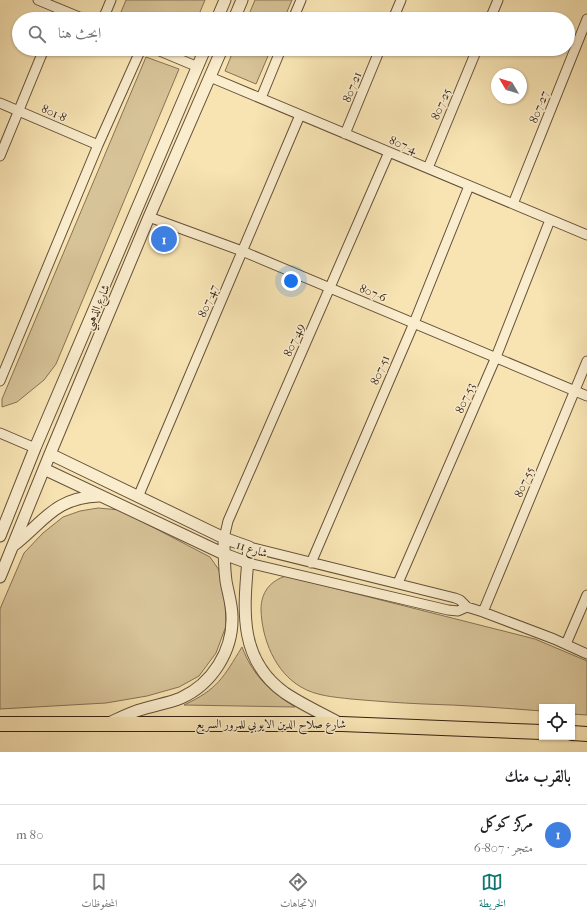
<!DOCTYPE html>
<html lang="ar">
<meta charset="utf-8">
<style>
:root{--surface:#fff;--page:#f2f2f2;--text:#202124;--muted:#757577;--line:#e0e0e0;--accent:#0f766e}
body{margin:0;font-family:"IM FELL French Canon",Amiri,serif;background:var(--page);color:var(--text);direction:rtl}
.controls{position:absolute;right:12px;bottom:12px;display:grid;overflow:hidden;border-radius:0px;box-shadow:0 1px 3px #0004}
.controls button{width:36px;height:36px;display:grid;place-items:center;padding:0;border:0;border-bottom:1px solid var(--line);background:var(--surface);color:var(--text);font:20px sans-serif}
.compass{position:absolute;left:491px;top:68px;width:36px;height:36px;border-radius:50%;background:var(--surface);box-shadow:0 1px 3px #0004;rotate:308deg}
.you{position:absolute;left:291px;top:281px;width:14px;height:14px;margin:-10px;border:3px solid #fff;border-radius:50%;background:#1a73e8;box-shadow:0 0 0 6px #1a73e833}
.badge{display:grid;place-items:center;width:26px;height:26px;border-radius:50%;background:var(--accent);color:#fff;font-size:13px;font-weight:700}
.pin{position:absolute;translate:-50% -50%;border:2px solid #fff;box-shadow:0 1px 4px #0006}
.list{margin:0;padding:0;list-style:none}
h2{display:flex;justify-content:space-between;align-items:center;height:52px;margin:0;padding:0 16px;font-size:17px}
h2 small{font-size:13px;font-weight:400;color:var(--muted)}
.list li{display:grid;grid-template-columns:26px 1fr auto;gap:12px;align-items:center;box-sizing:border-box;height:60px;padding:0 16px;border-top:1px solid var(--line)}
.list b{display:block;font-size:15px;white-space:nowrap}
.list p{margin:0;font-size:13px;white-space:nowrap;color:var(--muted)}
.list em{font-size:13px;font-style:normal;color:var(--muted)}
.icon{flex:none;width:22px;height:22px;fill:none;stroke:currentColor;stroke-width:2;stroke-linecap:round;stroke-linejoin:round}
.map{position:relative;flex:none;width:587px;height:752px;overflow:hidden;direction:ltr}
.search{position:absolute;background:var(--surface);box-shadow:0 1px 3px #0004;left:12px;right:12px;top:12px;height:44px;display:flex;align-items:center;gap:10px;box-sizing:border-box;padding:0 14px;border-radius:22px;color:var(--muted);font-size:15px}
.sheet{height:112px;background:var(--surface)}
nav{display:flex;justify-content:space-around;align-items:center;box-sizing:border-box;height:56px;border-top:1px solid var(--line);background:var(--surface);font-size:11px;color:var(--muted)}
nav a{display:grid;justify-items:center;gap:2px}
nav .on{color:var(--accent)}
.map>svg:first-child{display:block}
.green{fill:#d7c398;stroke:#867255}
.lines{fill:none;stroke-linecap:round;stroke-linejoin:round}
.minor-casing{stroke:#65513a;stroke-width:11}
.tertiary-casing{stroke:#65513a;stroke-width:13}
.primary-casing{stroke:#342012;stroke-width:16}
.minor{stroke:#faedce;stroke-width:9}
.tertiary{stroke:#faedce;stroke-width:11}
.primary{stroke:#f8e4b3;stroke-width:14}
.labels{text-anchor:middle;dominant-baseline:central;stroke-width:3;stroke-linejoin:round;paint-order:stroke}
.street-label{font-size:12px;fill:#342012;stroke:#faedce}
</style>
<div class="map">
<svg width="587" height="752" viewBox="0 0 587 752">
<rect width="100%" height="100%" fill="#f8e4b3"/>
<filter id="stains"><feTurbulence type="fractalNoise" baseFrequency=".005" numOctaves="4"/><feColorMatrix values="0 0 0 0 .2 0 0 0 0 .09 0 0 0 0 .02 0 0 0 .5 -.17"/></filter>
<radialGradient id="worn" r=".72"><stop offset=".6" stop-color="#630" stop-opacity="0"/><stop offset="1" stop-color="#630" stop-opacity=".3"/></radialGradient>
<path class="green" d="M126 0H205L197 19H118Z
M255 0H292L284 19H247Z
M234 49H271L256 84 225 71Z
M146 57 179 69 56 364 44 380 17 402 2 407V399Z
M98 508 120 510 210 557 219 570 225 600 226 626 216 653 199 676 179 687 147 696 106 703 0 709V609L24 553 43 533 63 517 80 511Z
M286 576 535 639 587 661V715L572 714V707H542V711C503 708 463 705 424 704 399 703 375 701 351 699 334 697 316 696 301 687 275 672 262 639 261 610 261 592 270 581 286 576Z
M242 647C253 676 270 691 295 707L184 705C218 689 223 678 242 647Z"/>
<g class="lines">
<defs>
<path id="minor" d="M38 0 84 19
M56 19 60 9
M103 19 111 0
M293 19 301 0
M393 19 401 0
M490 19 498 0
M155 49 198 67
M210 77 587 235
M261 98 281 49
M0 103 98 145
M345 134 380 49
M0 156 44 49
M428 168 477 49
M513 204 587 19
M149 217 242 251 587 396
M0 381 98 145 141 49
M0 433 35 448
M138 497 300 115
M224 538 228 521 389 152
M249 547 455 598 460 600 467 607 483 612 554 639 587 654
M248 563 448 610 458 611 467 607
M311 563 414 323 469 186
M398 583 496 357 550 220
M483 612 587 361
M566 644 587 595"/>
<path id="tertiary" d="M217 19 225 0
M234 19 242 0
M50 454 224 538 249 547C245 601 234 657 285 693 303 705 323 714 341 724
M44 469 224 554 248 563
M0 536 35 448 205 49
M13 546C45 521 54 498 99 496
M0 577 50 454 149 217 222 49
M109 723C120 718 131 712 143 709 156 705 169 703 181 698 212 684 233 651 232 617 232 604 228 593 226 581 224 566 224 552 224 538"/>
<path id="primary" d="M0 724H342L542 732
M572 733 587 734"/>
</defs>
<use href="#minor" class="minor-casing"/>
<use href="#tertiary" class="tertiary-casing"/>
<use href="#primary" class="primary-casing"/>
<use href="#minor" class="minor"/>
<use href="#tertiary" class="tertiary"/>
<use href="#primary" class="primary"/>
</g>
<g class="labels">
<g class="street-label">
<text transform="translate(352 87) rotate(-68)">807-21</text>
<text transform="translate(441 104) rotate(-67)">807-25</text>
<text transform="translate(539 107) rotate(-68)">807-27</text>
<text transform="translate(54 113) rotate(23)">801-8</text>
<text transform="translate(403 145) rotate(23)">807-4</text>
<text transform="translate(373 293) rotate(23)">807-6</text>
<text transform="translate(208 301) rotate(-67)">807-47</text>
<text transform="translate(97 307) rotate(-67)">شارع الذهبي</text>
<text transform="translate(294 340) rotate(-66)">807-49</text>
<text transform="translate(380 370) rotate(-67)">807-51</text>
<text transform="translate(465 398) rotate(-67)">807-53</text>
<text transform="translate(524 482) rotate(-67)">807-55</text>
<text transform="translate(252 549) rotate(17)">شارع 11</text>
<text x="271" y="724">شارع صلاح الدين الايوبي للمرور السريع</text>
</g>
</g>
<rect width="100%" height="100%" filter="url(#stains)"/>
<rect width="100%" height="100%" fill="url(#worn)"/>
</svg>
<div class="controls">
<button><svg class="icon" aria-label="locate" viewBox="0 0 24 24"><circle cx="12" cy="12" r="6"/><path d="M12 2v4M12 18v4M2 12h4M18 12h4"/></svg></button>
</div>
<svg class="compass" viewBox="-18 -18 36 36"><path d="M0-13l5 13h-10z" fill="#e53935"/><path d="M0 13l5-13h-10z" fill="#757577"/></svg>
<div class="you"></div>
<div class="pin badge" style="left:164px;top:239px;background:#3f7fe0">1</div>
<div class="search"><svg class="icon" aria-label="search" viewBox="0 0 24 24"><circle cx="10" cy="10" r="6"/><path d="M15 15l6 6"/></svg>ابحث هنا</div>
</div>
<section class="sheet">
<h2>بالقرب منك<small></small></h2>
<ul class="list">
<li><span class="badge" style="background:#3f7fe0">1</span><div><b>مركز كوكل</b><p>متجر · 807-6</p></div><em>80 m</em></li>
</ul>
</section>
<nav>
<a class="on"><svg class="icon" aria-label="map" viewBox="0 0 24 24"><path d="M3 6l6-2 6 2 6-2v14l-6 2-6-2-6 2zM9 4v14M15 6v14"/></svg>الخريطة</a>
<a><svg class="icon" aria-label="directions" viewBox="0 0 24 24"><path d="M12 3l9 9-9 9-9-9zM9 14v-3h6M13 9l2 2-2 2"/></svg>الاتجاهات</a>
<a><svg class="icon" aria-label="saved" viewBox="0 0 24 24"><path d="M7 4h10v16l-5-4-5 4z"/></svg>المحفوظات</a>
</nav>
